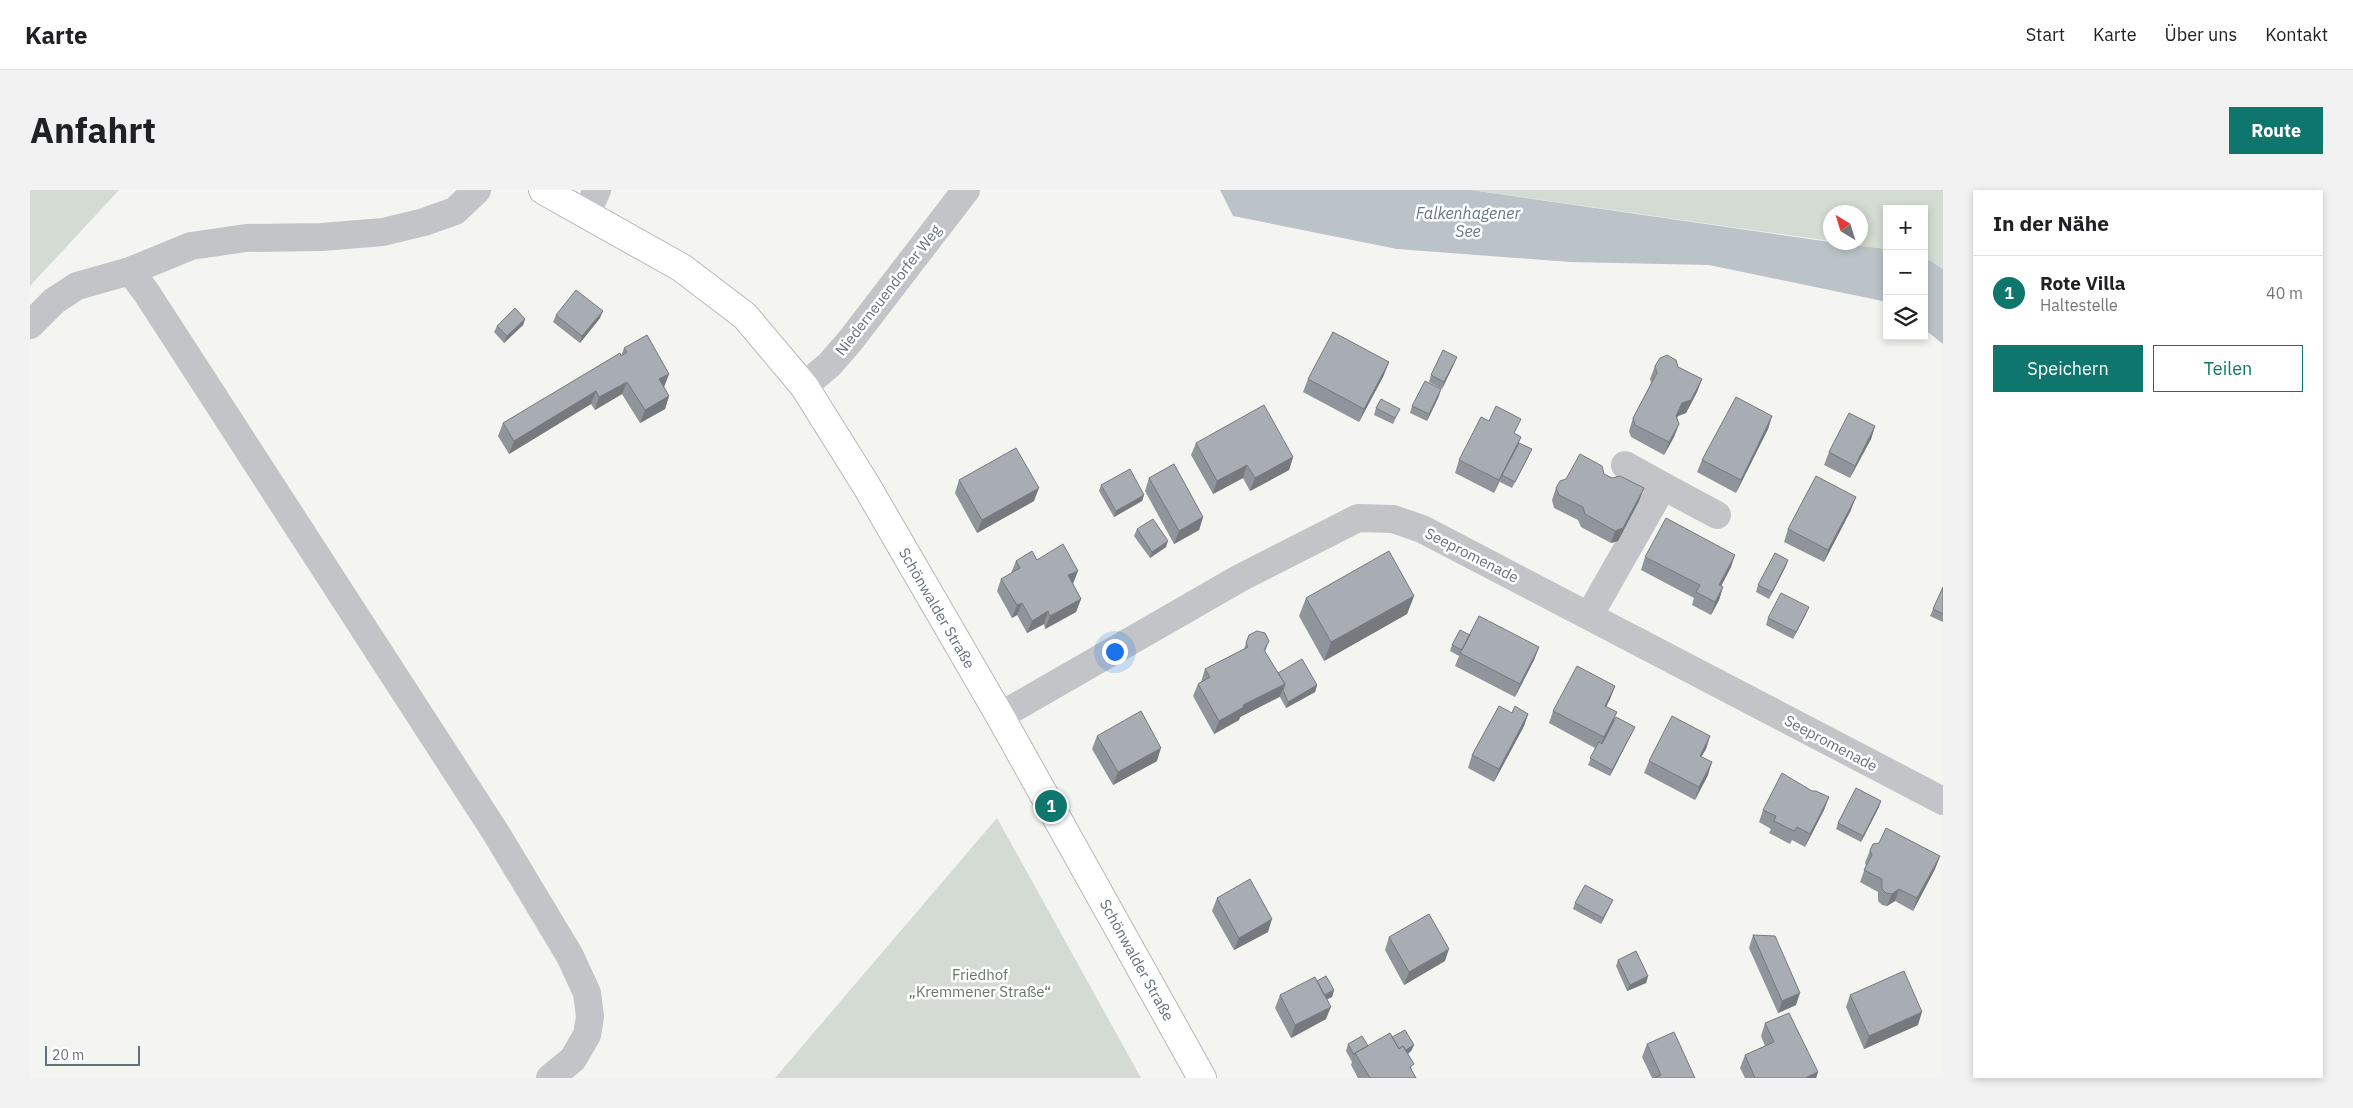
<!DOCTYPE html>
<html lang="de">
<meta charset="utf-8">
<style>
:root{--surface:#fff;--page:#f2f2f2;--text:#202124;--muted:#757577;--line:#e0e0e0;--accent:#0f766e}
body{margin:0;font-family:"IBM Plex Sans",sans-serif;background:var(--page);color:var(--text)}
.controls{position:absolute;right:15px;top:15px;display:grid;overflow:hidden;border-radius:0px;box-shadow:0 2px 8px #0003}
.controls button{width:45px;height:45px;display:grid;place-items:center;padding:0;border:0;border-bottom:1px solid var(--line);background:var(--surface);color:var(--text);font:25px sans-serif}
.compass{position:absolute;left:1793px;top:15px;width:45px;height:45px;border-radius:50%;background:var(--surface);box-shadow:0 2px 8px #0003;rotate:322deg}
.scale{position:absolute;left:15px;bottom:12px;width:95px;box-sizing:border-box;padding-left:5px;border:2px solid #65707f;border-top:0;font-size:14px;line-height:18px;white-space:nowrap;color:#65707f;-webkit-text-stroke:4px #fff;paint-order:stroke}
.you{position:absolute;left:1084px;top:461px;width:18px;height:18px;margin:-12px;border:4px solid #fff;border-radius:50%;background:#1a73e8;box-shadow:0 0 0 8px #1a73e833}
.badge{display:grid;place-items:center;width:32px;height:32px;border-radius:50%;background:var(--accent);color:#fff;font-size:16px;font-weight:700}
.pin{position:absolute;translate:-50% -50%;border:2px solid #fff;box-shadow:0 1px 5px #0006}
.list{margin:0;padding:0;list-style:none}
h2{display:flex;justify-content:space-between;align-items:center;height:65px;margin:0;padding:0 20px;font-size:21px}
h2 small{font-size:16px;font-weight:400;color:var(--muted)}
.list li{display:grid;grid-template-columns:32px 1fr auto;gap:15px;align-items:center;box-sizing:border-box;height:75px;padding:0 20px;border-top:1px solid var(--line)}
.list b{display:block;font-size:19px;white-space:nowrap}
.list p{margin:0;font-size:16px;white-space:nowrap;color:var(--muted)}
.list em{font-size:16px;font-style:normal;color:var(--muted)}
.actions{display:flex;gap:10px;padding:15px 20px}
.actions a{flex:1;padding:11px 0;border:1px solid var(--accent);border-radius:0px;text-align:center;font-size:18px;color:var(--accent)}
.actions .main{background:var(--accent);color:#fff}
.icon{flex:none;width:28px;height:28px;fill:none;stroke:currentColor;stroke-width:2;stroke-linecap:round;stroke-linejoin:round}
.map{position:relative;flex:none;width:1913px;height:888px;overflow:hidden;border-radius:0px}
header{display:flex;align-items:center;gap:30px;box-sizing:border-box;height:70px;padding:0 25px;background:var(--surface);border-bottom:1px solid var(--line)}
header strong{font-size:24px}
nav{display:flex;gap:28px;margin-inline-start:auto;font-size:18px}
.intro{display:flex;align-items:center;justify-content:space-between;box-sizing:border-box;height:120px;padding:0 30px}
h1{margin:0;font-size:35px}
.button{padding:12px 22px;border-radius:0px;background:var(--accent);color:#fff;font-size:18px;font-weight:700}
main{display:flex;gap:30px;padding:0 30px}
aside{flex:1;background:var(--surface);border-radius:0px;box-shadow:0 2px 8px #0003}
.map>svg:first-child{display:block}
.green{fill:#d4dbd2}
.water{fill:#bbc3c8}
.lines{fill:none;stroke-linecap:round;stroke-linejoin:round}
.major-casing{stroke:#b5b7bb;stroke-width:30}
.minor{stroke:#c2c4c8;stroke-width:28}
.major{stroke:#fff;stroke-width:28}
.wall{fill:#90959b}
.shaded-wall{fill:#76797e}
.building{fill:#a8adb4;stroke:#76797e}
.labels{text-anchor:middle;dominant-baseline:central;stroke-width:5;stroke-linejoin:round;paint-order:stroke}
.street-label{font-size:15px;fill:#65707f;stroke:#fff}
.park-label{font-size:15px;fill:#657764;stroke:#fff}
.water-label{font-size:16px;font-style:italic;fill:#667783;stroke:#fff}
</style>
<header>
<strong>Karte</strong>
<nav><a>Start</a><a>Karte</a><a>Über uns</a><a>Kontakt</a></nav>
</header>
<div class="intro"><h1>Anfahrt</h1><a class="button">Route</a></div>
<main>
<div class="map">
<svg width="1913" height="888" viewBox="0 0 1913 888">
<rect width="100%" height="100%" fill="#f4f4f1"/>
<path class="green" d="M0 0H89L0 96Z
M1441 0H1913V79L1894 67V19H1857V59L1811 53 1830 52V22H1800V51Z
M967 628 1111 888H745Z"/>
<path class="water" d="M1190 0H1441L1800 52 1857 59V112L1679 75 1540 72 1367 59 1203 26Z
M1894 67 1913 79V154L1894 139Z"/>
<g class="lines">
<defs>
<path id="major" d="M513 0 652 78 715 126 774 196 836 295 970 526 1172 888"/>
</defs>
<use href="#major" class="major-casing"/>
<path class="minor" d="M557 23 567 0
M100 81 116 102 466 643 540 766 557 803 560 827 557 845 543 869 520 888
M0 135 24 111 47 96 100 81 161 56 216 48 292 47 353 42 394 32 425 21 447 0
M774 196 799 175 820 151 936 0
M1633 296 1687 325
M1559 426 1633 296 1595 275
M970 526 1210 388 1328 328 1363 329 1392 339 1913 611"/>
<use href="#major" class="major"/>
</g>
<path class="wall" d="M526 125 570 128 550 153 523 132Z
M495 129 493 135 474 153 464 142 467 136Z
M594 158 639 184 634 197 639 206 635 219 610 233 592 204 565 220 561 214 479 264 468 246 473 233 591 166Z
M1424 174 1412 199 1399 192 1401 185Z
M1625 176 1648 177 1672 189 1667 202 1656 223 1648 226 1647 228 1649 234 1644 247 1634 265 1601 247 1599 241 1603 228 1621 193 1620 189Z
M1354 185 1329 232 1273 202 1278 189Z
M1409 206 1397 231 1380 223 1382 216Z
M1346 218 1367 225 1363 234 1344 225Z
M1742 226 1738 239 1706 303 1667 282 1672 270Z
M1845 236 1841 249 1820 288 1794 275 1799 262Z
M1485 244 1491 247 1488 253 1499 266 1482 298 1470 292V291L1464 303 1425 283 1429 270Z
M1166 253 1263 267 1259 280 1220 301 1213 288 1183 304 1161 265Z
M1574 284 1582 288 1614 298 1609 311 1588 351 1581 353 1551 337 1548 330 1524 318 1522 310 1526 298Z
M1119 288 1173 327 1169 340 1144 354 1115 301Z
M929 290 1004 311 947 343 925 303Z
M1071 295 1114 305 1112 311 1084 327 1069 301Z
M1821 320 1794 372 1754 352 1758 339Z
M1107 339 1136 357 1120 368 1104 346Z
M1615 367 1701 377 1691 396 1693 397 1689 410 1681 425 1662 415 1664 408 1611 380Z
M1007 370 1043 394 1051 409 1046 422 1015 439 1014 434 997 443 987 425 982 428 967 401 971 389 981 383 986 371Z
M1756 376 1739 409 1726 402 1728 395Z
M1913 397V432L1900 426Z
M1384 406 1377 424 1294 471 1269 426 1276 408Z
M1776 424 1763 449 1736 435 1738 428Z
M1219 445 1239 451 1235 462 1248 483 1287 495 1285 502 1256 518 1250 507 1210 527 1209 530 1184 544 1163 506 1168 494 1171 492 1175 479 1214 459Z
M1440 445 1509 457 1504 470 1485 507 1425 476 1429 466 1420 461 1422 455Z
M1585 496 1580 509 1576 517 1584 530 1602 543 1580 586 1558 575 1565 558 1519 533 1523 521Z
M1482 523 1498 524 1494 536 1464 592 1438 578 1442 565Z
M1067 546 1127 571 1083 595 1062 559Z
M1680 546 1676 559 1671 566 1678 585 1665 610 1614 583 1619 571Z
M1782 601 1799 607 1794 620 1775 657 1762 650 1760 654 1739 643 1741 639 1729 632 1733 620Z
M1849 617 1831 652 1806 639 1808 633Z
M1840 660 1910 666 1905 679 1883 721 1865 711 1857 716 1852 715 1848 711V702L1830 692 1836 676 1835 673Z
M1187 708 1238 742 1204 760 1182 721Z
M1545 713 1580 716 1571 734 1543 719Z
M1723 745 1766 815 1748 823 1719 758Z
M1359 747 1415 771 1374 795 1355 760Z
M1588 770 1618 786 1616 793 1597 801 1586 776Z
M1287 791 1304 800 1302 807 1297 809 1296 829 1261 848 1245 818 1250 805Z
M1820 805 1888 835 1834 859 1816 817Z
M1735 833 1788 882 1786 888H1715L1710 878 1715 865 1735 856 1731 846Z
M1362 847 1384 855 1381 861 1378 864 1382 881 1386 888H1328L1321 875 1322 872 1316 861 1318 854 1338 856Z
M1617 854 1665 888H1622L1612 867Z"/>
<path class="shaded-wall" d="M573 121 570 128 550 153 552 146Z
M495 129 493 135 474 153 477 146Z
M1427 167 1424 174 1412 199 1414 192Z
M1359 172 1354 185 1329 232 1334 219Z
M639 184 634 197 625 202 629 189Z
M1672 189 1667 202 1656 223 1648 226 1641 238 1646 226 1652 213Z
M597 192 592 204 565 220 569 207Z
M1411 199 1409 206 1397 231 1399 224Z
M566 201 561 214 479 264 484 251Z
M639 206 635 219 610 233 615 220Z
M1742 226 1738 239 1706 303 1711 290Z
M1649 234 1644 247 1634 265 1639 252Z
M1845 236 1841 249 1820 288 1825 276Z
M1491 247 1486 260 1472 285 1464 303 1469 290Z
M1263 267 1259 280 1220 301 1225 288Z
M1217 275 1213 288 1183 304 1187 291Z
M1009 298 1004 311 947 343 952 330Z
M1614 298 1609 311 1588 351 1581 353 1585 341Z
M1114 305 1112 311 1084 327 1086 321Z
M1826 307 1821 320 1794 372 1798 360Z
M1173 327 1169 340 1144 354 1149 341Z
M1138 351 1136 357 1120 368 1122 362Z
M1705 365 1701 377 1685 408 1689 395Z
M1758 370 1756 376 1739 409 1742 402Z
M1048 381 1043 394 1033 398 1038 385Z
M1693 397 1689 410 1681 425 1685 412Z
M1384 406 1377 424 1294 471 1301 452Z
M1051 409 1046 422 1015 439 1020 426Z
M992 413 987 425 982 428 987 415Z
M1779 417 1776 424 1763 449 1766 442Z
M1018 421 1014 434 997 443 1002 431Z
M1509 457 1504 470 1485 507 1490 494Z
M1255 494 1250 506 1210 527 1209 530 1184 544 1189 531 1213 515Z
M1287 495 1285 502 1256 518 1258 512Z
M1585 496 1580 509 1570 529 1575 516Z
M1587 522 1582 535 1569 560 1574 547Z
M1498 524 1494 536 1464 592 1469 579Z
M1605 537 1602 543 1580 586 1582 580Z
M1680 546 1676 559 1665 578 1670 566Z
M1131 558 1127 571 1083 595 1088 582Z
M1682 572 1678 585 1665 610 1669 597Z
M1799 607 1794 620 1775 657 1780 644Z
M1851 611 1849 617 1831 652 1833 646Z
M1910 666 1905 679 1883 721 1887 708Z
M1869 699 1865 711 1857 716 1862 704Z
M1583 710 1571 734 1573 728Z
M1242 729 1238 742 1204 760 1209 748Z
M1419 759 1415 771 1374 795 1379 782Z
M1618 786 1616 793 1597 801 1600 795Z
M1304 800 1302 807 1288 814 1290 808Z
M1770 803 1766 815 1748 823 1752 811Z
M1301 817 1296 829 1261 848 1265 835Z
M1892 822 1888 835 1834 859 1839 846Z
M1384 855 1381 861 1365 871 1367 865Z
M1788 882 1786 888H1775Z"/>
<path class="building" d="M546 100 573 121 552 146 526 125Z
M485 118 495 129 477 146 467 136Z
M1303 142 1359 172 1334 219 1278 189Z
M617 145 639 184 629 189 639 206 615 220 597 192 569 207 566 201 484 251 473 233 590 163 591 166 597 162 594 158Z
M1413 160 1427 167 1414 192 1401 185Z
M1637 165 1646 170 1648 177 1672 189 1661 210 1652 213 1646 226 1649 234 1639 252 1605 235 1603 228 1627 183 1625 176 1630 168Z
M1395 191 1411 199 1399 224 1382 216Z
M1706 207 1742 226 1711 290 1672 270Z
M1351 209 1370 219 1365 228 1346 218Z
M1234 215 1263 267 1225 288 1217 275 1187 291 1166 253Z
M1466 216 1491 229 1484 243 1491 247 1469 290 1429 270 1451 227 1459 231Z
M1819 223 1845 236 1825 276 1799 262Z
M1489 253 1502 259 1485 292 1472 285Z
M986 258 1009 298 952 330 929 290Z
M1550 264 1572 276 1574 284 1582 288 1590 286 1614 298 1593 338 1585 341 1555 324 1553 317 1529 305 1526 298 1530 291 1536 289Z
M1144 274 1173 327 1149 341 1119 288Z
M1100 279 1114 305 1086 321 1071 295Z
M1786 286 1826 307 1798 360 1758 339Z
M1636 328 1705 365 1689 395 1693 397 1685 412 1666 402 1670 395 1615 367Z
M1123 329 1138 351 1122 362 1107 339Z
M1033 354 1048 381 1038 385 1051 409 1020 426 1018 421 1002 431 992 413 987 415 971 389 990 378 986 371 1002 361 1007 370Z
M1359 361 1384 406 1301 452 1276 408Z
M1745 363 1758 370 1742 402 1728 395Z
M1913 397V424L1903 419Z
M1751 403 1779 417 1766 442 1738 428Z
M1449 426 1509 457 1490 494 1430 463Z
M1430 440 1440 445 1432 460 1422 455Z
M1227 441 1235 443 1239 451 1234 460 1255 494 1213 515 1214 517 1189 531 1168 494 1180 487 1175 479 1218 457 1216 453 1219 445Z
M1272 469 1287 495 1258 512 1253 500 1255 494 1248 483Z
M1547 476 1585 496 1575 516 1587 522 1574 547 1523 521Z
M1469 516 1482 523 1485 516 1498 524 1469 579 1442 565Z
M1111 521 1131 558 1088 582 1067 546Z
M1642 526 1680 546 1670 566 1682 572 1669 597 1619 571Z
M1586 527 1605 537 1582 580 1560 568 1569 552 1572 554Z
M1752 583 1782 601H1786L1799 607 1780 644 1767 637 1764 641 1744 631 1746 626 1733 620Z
M1826 598 1851 611 1833 646 1808 633Z
M1856 638 1910 666 1887 708 1869 699 1862 704 1856 703 1852 699V689L1834 680 1842 665 1840 660 1843 654 1849 653Z
M1220 689 1242 729 1209 748 1187 708Z
M1555 695 1583 710 1573 728 1545 713Z
M1399 724 1419 759 1379 782 1359 747Z
M1723 745 1745 746 1770 803 1752 811Z
M1606 761 1618 786 1600 795 1588 770Z
M1874 781 1892 822 1839 846 1820 805Z
M1296 786 1304 800 1294 805 1287 791Z
M1285 787 1301 817 1265 835 1250 805Z
M1759 823 1788 882 1775 888H1725L1715 865 1744 852 1735 833Z
M1375 840 1384 855 1376 860 1373 856 1369 859 1362 847Z
M1644 842 1665 888H1624L1631 885 1617 854Z
M1360 843 1369 859 1373 856 1384 874 1380 877 1386 888H1340L1325 863Z
M1332 846 1338 856 1325 863 1324 865 1318 854Z"/>
<g class="labels">
<g class="street-label">
<text transform="translate(858 100) rotate(-52)">Niederneuendorfer Weg</text>
<text transform="translate(1442 365) rotate(27)">Seepromenade</text>
<text transform="translate(907 418) rotate(60)">Schönwalder Straße</text>
<text transform="translate(1801 553) rotate(28)">Seepromenade</text>
<text transform="translate(1107 770) rotate(61)">Schönwalder Straße</text>
</g>
<g class="park-label">
<text x="950" y="784">Friedhof<tspan x="950" dy="17">„Kremmener Straße“</tspan></text>
</g>
<g class="water-label">
<text x="1438" y="23">Falkenhagener<tspan x="1438" dy="18">See</tspan></text>
</g>
</g>
</svg>
<div class="controls">
<button>+</button>
<button>−</button>
<button><svg class="icon" aria-label="layers" viewBox="0 0 24 24"><path d="M12 4l9 5-9 5-9-5zM3 14l9 5 9-5"/></svg></button>
</div>
<svg class="compass" viewBox="-18 -18 36 36"><path d="M0-13l5 13h-10z" fill="#e53935"/><path d="M0 13l5-13h-10z" fill="#757577"/></svg>
<div class="scale">20 m</div>
<div class="you"></div>
<div class="pin badge" style="left:1021px;top:616px">1</div>
</div>
<aside>
<h2>In der Nähe<small></small></h2>
<ul class="list">
<li><span class="badge">1</span><div><b>Rote Villa</b><p>Haltestelle</p></div><em>40 m</em></li>
</ul>
<div class="actions"><a class="main">Speichern</a><a>Teilen</a></div>
</aside>
</main>
